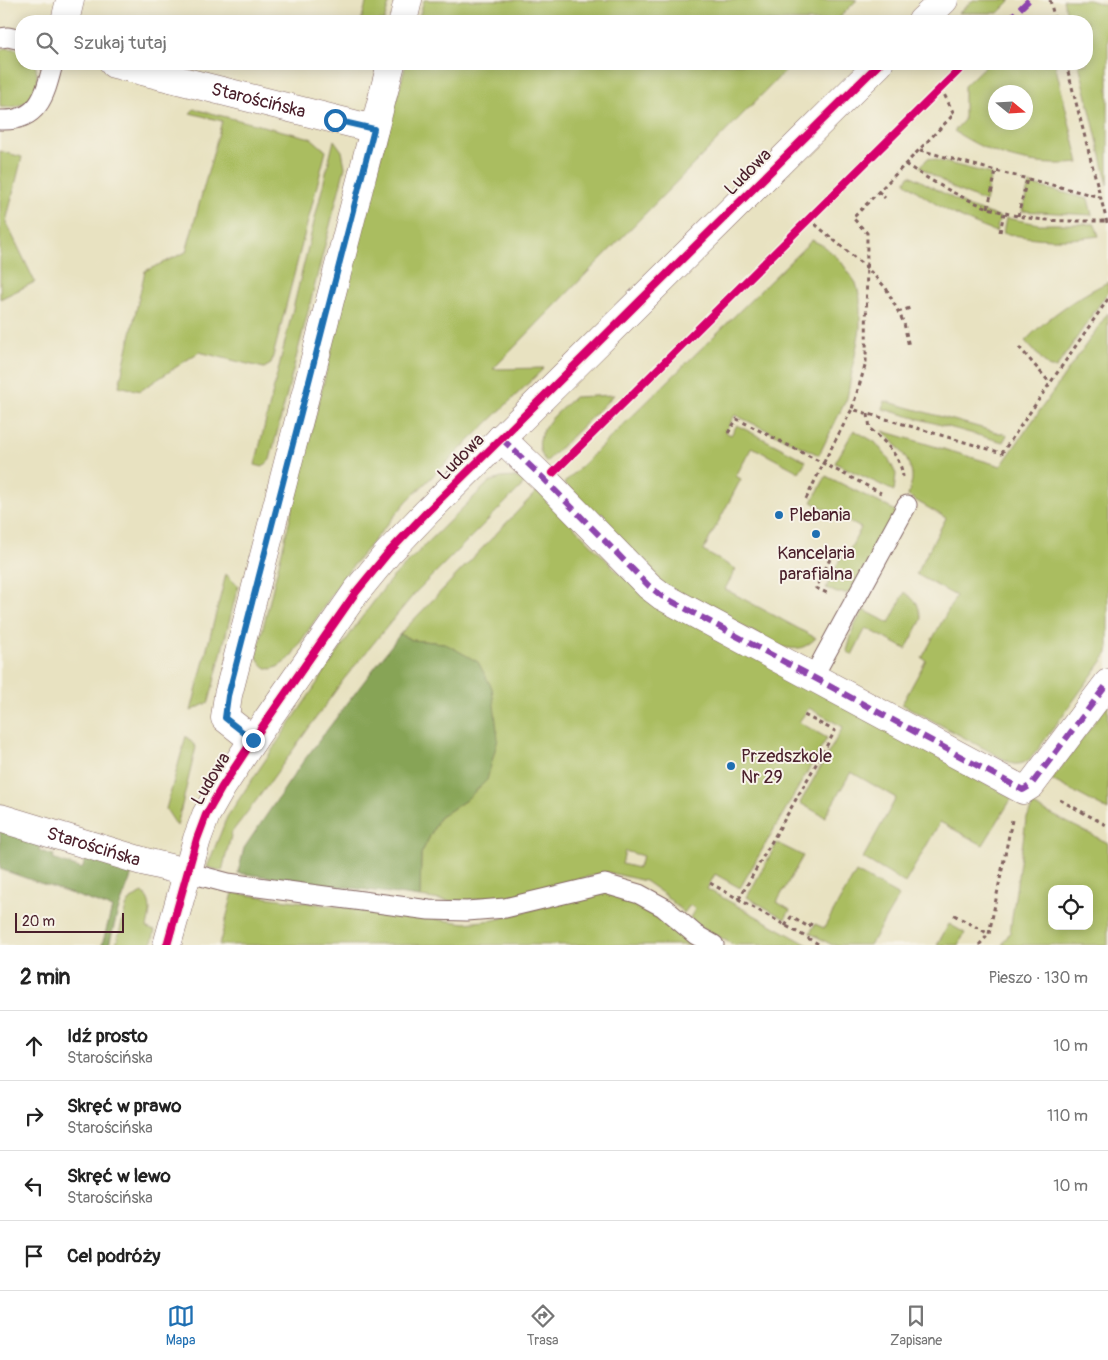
<!DOCTYPE html>
<html lang="pl">
<meta charset="utf-8">
<style>
:root{--surface:#fff;--page:#f6f6f6;--text:#222;--muted:#767676;--line:#e0e0e0;--accent:#1f6fb2}
body{margin:0;font-family:Pangolin,sans-serif;background:var(--page);color:var(--text)}
.controls{position:absolute;right:15px;bottom:15px;display:grid;overflow:hidden;border-radius:10px;box-shadow:0 2px 12px #0003}
.controls button{width:45px;height:45px;display:grid;place-items:center;padding:0;border:0;border-bottom:1px solid var(--line);background:var(--surface);color:var(--text);font:25px sans-serif}
.compass{position:absolute;left:988px;top:85px;width:45px;height:45px;border-radius:50%;background:var(--surface);box-shadow:0 2px 12px #0003;rotate:108deg}
.scale{position:absolute;left:15px;bottom:12px;width:109px;box-sizing:border-box;padding-left:5px;border:2px solid #4a1f2b;border-top:0;font-size:14px;line-height:18px;white-space:nowrap;color:#4a1f2b;-webkit-text-stroke:4px #f7f3e8;paint-order:stroke}
.stop{position:absolute;width:15px;height:15px;margin:-11px;border:4px solid #1f6fb2;border-radius:50%;background:#fff}
.stop.end{background:#1f6fb2;border-color:#fff;box-shadow:0 1px 5px #0008}
.list{margin:0;padding:0;list-style:none}
h2{display:flex;justify-content:space-between;align-items:center;height:65px;margin:0;padding:0 20px;font-size:21px}
h2 small{font-size:16px;font-weight:400;color:var(--muted)}
.list li{display:grid;grid-template-columns:32px 1fr auto;gap:15px;align-items:center;box-sizing:border-box;height:70px;padding:0 20px;border-top:1px solid var(--line)}
.list b{display:block;font-size:19px;white-space:nowrap}
.list p{margin:0;font-size:16px;white-space:nowrap;color:var(--muted)}
.list em{font-size:16px;font-style:normal;color:var(--muted)}
.icon{flex:none;width:28px;height:28px;fill:none;stroke:currentColor;stroke-width:2;stroke-linecap:round;stroke-linejoin:round}
.map{position:relative;flex:none;width:1108px;height:945px;overflow:hidden}
.search{position:absolute;background:var(--surface);box-shadow:0 2px 12px #0003;left:15px;right:15px;top:15px;height:55px;display:flex;align-items:center;gap:12px;box-sizing:border-box;padding:0 18px;border-radius:20px;color:var(--muted);font-size:19px}
.sheet{height:345px;background:var(--surface)}
nav{display:flex;justify-content:space-around;align-items:center;box-sizing:border-box;height:70px;border-top:1px solid var(--line);background:var(--surface);font-size:14px;color:var(--muted)}
nav a{display:grid;justify-items:center;gap:2px}
nav .on{color:var(--accent)}
.map>svg:first-child{display:block}
.green{fill:#aabd61;stroke:#7a6e46;fill-rule:evenodd}
.forest{fill:#87a457;stroke:#686241}
.lines{fill:none;stroke-linecap:round;stroke-linejoin:round}
.lane-casing{stroke:#816360;stroke-width:21}
.street-casing{stroke:#816360;stroke-width:29}
.path{stroke:#816360;stroke-width:3;stroke-dasharray:4 4;stroke-linecap:butt}
.lane{stroke:#fff;stroke-width:19}
.street{stroke:#fff;stroke-width:28}
.quiet{stroke:#8e44ad;stroke-width:6;stroke-dasharray:12 6;stroke-linecap:butt}
.cycleway-casing{stroke:#f7f3e8;stroke-width:11}
.cycleway{stroke:#d6006c;stroke-width:8}
.route{stroke:#1f6fb2;stroke-width:6}
.poi-dot{fill:#1f6fb2;stroke:#f7f3e8;stroke-width:2}
.labels{text-anchor:middle;dominant-baseline:central;stroke-width:4;stroke-linejoin:round;paint-order:stroke}
.street-label{font-size:18px;fill:#4a1f2b;stroke:#f7f3e8}
.poi-label{font-size:18px;fill:#4a1f2b;stroke:#f7f3e8;text-anchor:start}
</style>
<div class="map">
<svg width="1108" height="945" viewBox="0 0 1108 945">
<rect width="100%" height="100%" fill="#f7f3e8"/>
<filter id="ink" filterUnits="userSpaceOnUse"><feTurbulence type="fractalNoise" baseFrequency=".02" numOctaves="2"/><feDisplacementMap in="SourceGraphic" scale="10" xChannelSelector="R" yChannelSelector="G"/><feConvolveMatrix kernelMatrix="1 2 1 2 8 2 1 2 1" color-interpolation-filters="sRGB"/></filter>
<filter id="wash" filterUnits="userSpaceOnUse"><feTurbulence type="fractalNoise" baseFrequency=".0096" numOctaves="4" result="noise"/><feDisplacementMap in="SourceGraphic" scale="20" xChannelSelector="R" yChannelSelector="G"/><feGaussianBlur stdDeviation="1.12" result="paint"/><feColorMatrix in="noise" values="0 0 0 0 0 0 0 0 0 0 0 0 0 0 0 0 0 1.4 0 .05"/><feComposite in="paint" operator="in"/></filter>
<g filter="url(#wash)">
<rect width="100%" height="100%" fill="#e8e2c1"/>
<path class="green" d="M367 0H390L384 21H361Z
M424 0H857L836 21H418Z
M973 0H1011L998 13H959Z
M1063 0H1089L1108 6V185L1079 64H1087V21H1069Z
M5 48 16 49 21 52V64H35C43 91 29 110 0 107V50Z
M406 64H792L493 369 544 368 407 501 345 575 290 658C276 669 267 676 257 657L261 636 368 203Z
M987 64H1055L1079 163C1032 168 992 156 954 131L964 120V86ZM1026 92V122H996V92Z
M194 109 311 138 326 151 271 364 264 368 199 352 140 391 119 386 145 271 186 252 222 121 190 113Z
M334 140 342 151 345 167 270 460 263 467 255 465Z
M0 151 22 157 6 222 35 282 0 299Z
M928 158 991 174 985 202 955 189 920 167Z
M910 175 969 207 1000 217 996 232C962 220 933 205 905 182Z
M1029 184 1088 199 1092 215 1022 211Z
M1006 218 1039 224H1095L1099 236C1066 241 1036 240 1003 233Z
M812 240 824 246 840 260 856 283 860 298V329L847 398 819 455 735 415 725 432 731 435 737 425 806 461 799 472 752 447 736 476 741 479 703 551 736 569 725 589 816 638C804 649 798 650 782 647L662 584 564 483Z
M1108 282V292L1056 368H1050L1025 341C1049 316 1077 297 1108 282Z
M1108 313V653L1036 752C1029 760 1025 765 1013 764L902 704 926 660 922 658 956 596 916 574 946 518 908 496C909 491 911 485 912 480 913 461 895 443 883 431L1001 466Z
M614 395 546 462C526 435 557 414 574 397Z
M885 401 1007 435 1003 442 883 409Z
M854 430 875 442 888 458 896 474 894 491 835 463Z
M826 476 898 512 853 593H837L826 588 841 557 845 559 861 528 812 502Z
M515 477 527 481 415 593 344 679 265 789 232 832 222 871 207 867 227 817 359 621 391 579 489 482 501 478Z
M538 490 622 576 1012 798 983 845 940 822 905 883 863 858 896 798 851 772 825 817 800 803 843 727 809 708 799 722 827 738 740 888 715 874 707 889 808 945H734L695 924 690 918 695 909 690 905 684 913 665 895 645 881 607 872 508 897 448 901 420 897 421 854 439 818 466 800 444 643 412 640 400 634ZM625 851 643 856 638 868 622 864Z
M226 574 238 586 209 702 191 711Z
M905 592 917 603 922 619 906 649 866 628 852 655 847 651 854 626 864 610 889 623Z
M1108 704V810L1052 780Z
M186 736 196 747 177 826 166 809Z
M1033 805 1108 843V945H1002L1010 932 1026 820ZM1052 889H1089V926H1052Z
M777 843 803 856 777 902 790 910 785 919 747 897Z
M856 872 899 896 870 945H832L810 933 815 924 824 928Z
M610 891 647 906 675 932 693 945H219L233 893 465 923 494 920 594 893Z
M143 893C154 903 149 916 147 928L155 931 151 945H116L126 907 131 899Z
M949 924 965 933 958 945H937Z"/>
<path class="forest" d="M400 634 412 640 444 643 478 662 492 688 498 739 487 780 466 800 439 818 421 854 420 897 238 873 244 848 302 763Z
M0 831 41 844 39 851 54 855 53 859 82 869 87 857 125 870 132 874 118 911 109 945H102L112 908 0 869Z"/>
</g>
<g filter="url(#ink)">
<g class="lines">
<defs>
<path id="lane" d="M0 38 8 37 21 40
M0 120C39 122 45 95 53 64
M813 677 907 505
M186 872 228 883 429 910 467 911 505 908 605 884 639 894 663 907 696 935 714 945"/>
<g id="street">
<path d="M65 21 70 0"/>
<path d="M403 21 408 0"/>
<path d="M922 21 944 0"/>
<path id="s1" d="M114 64 374 129"/>
<path d="M501 438 544 479 649 586 662 596 1023 790 1031 785 1108 683"/>
<path d="M253 740 225 718 228 695 391 64"/>
<path id="s2" d="M0 818 142 861 186 872"/>
<path d="M167 945 197 839 206 815 222 787 253 740 356 592 388 553 427 512 879 64"/>
</g>
</defs>
<use href="#lane" class="lane-casing"/>
<use href="#street" class="street-casing"/>
<path class="path" d="M1050 0 1055 21
M1066 64 1108 226
M941 88 954 114 853 218 867 233 866 363 852 409 1002 453 1108 299
M920 150 996 171 1100 197
M905 164C942 188 979 209 1023 217 1050 222 1079 221 1107 221
M878 191 885 198
M988 208 996 171
M1018 216 1027 179
M809 219 867 268 886 288 904 323 909 347
M1000 232 1004 213
M898 312 913 307
M1019 347 1050 383
M868 414 870 429C885 441 901 457 903 477
M728 433 737 419 881 493
M806 499 826 458 852 409
M823 555 830 559 816 588 827 593
M1060 800 1108 826
M710 883 820 945
M739 899 835 731 804 715
M954 915 989 934 1012 820
M785 926 791 917 809 927 812 922
M979 945 989 934"/>
<use href="#lane" class="lane"/>
<use href="#street" class="street"/>
<path class="quiet" d="M1007 21 1029 0
M501 438 544 479 649 586 662 596 1023 790 1031 785 1108 683"/>
<defs>
<path id="cycleway" d="M553 473 965 64
M167 945 197 839 206 815 222 787 253 740 356 592 388 553 427 512 879 64"/>
</defs>
<use href="#cycleway" class="cycleway-casing"/>
<use href="#cycleway" class="cycleway"/>
</g>
</g>
<g class="lines" filter="url(#ink)">
<path class="route" d="M253 740 225 718 228 696 374 129 335 120"/>
</g>
<g class="poi-dot">
<circle cx="779" cy="515" r="5"/>
<circle cx="816" cy="534" r="5"/>
<circle cx="731" cy="766" r="5"/>
</g>
<g class="labels">
<g class="street-label">
<text stroke="none"><textPath href="#s1" startOffset="149">Starościńska</textPath></text>
<text transform="translate(748 172) rotate(-45)">Ludowa</text>
<text transform="translate(461 457) rotate(-45)">Ludowa</text>
<text transform="translate(211 779) rotate(-59)">Ludowa</text>
<text stroke="none"><textPath href="#s2" startOffset="98">Starościńska</textPath></text>
</g>
<g class="poi-label">
<text x="789" y="515">Plebania</text>
<text x="816" y="553" text-anchor="middle">Kancelaria<tspan x="816" dy="21">parafialna</tspan></text>
<text x="741" y="756">Przedszkole<tspan x="741" dy="21">Nr 29</tspan></text>
</g>
</g>
</svg>
<div class="controls">
<button><svg class="icon" aria-label="locate" viewBox="0 0 24 24"><circle cx="12" cy="12" r="6"/><path d="M12 2v4M12 18v4M2 12h4M18 12h4"/></svg></button>
</div>
<svg class="compass" viewBox="-18 -18 36 36"><path d="M0-13l5 13h-10z" fill="#e53935"/><path d="M0 13l5-13h-10z" fill="#767676"/></svg>
<div class="scale">20 m</div>
<div class="stop" style="left:335px;top:120px"></div>
<div class="stop end" style="left:253px;top:740px"></div>
<div class="search"><svg class="icon" aria-label="search" viewBox="0 0 24 24"><circle cx="10" cy="10" r="6"/><path d="M15 15l6 6"/></svg>Szukaj tutaj</div>
</div>
<section class="sheet">
<h2>2 min<small>Pieszo · 130 m</small></h2>
<ul class="list">
<li><svg class="icon" aria-label="ahead" viewBox="0 0 24 24"><path d="M12 20V5M6 11l6-6 6 6"/></svg><div><b>Idź prosto</b><p>Starościńska</p></div><em>10 m</em></li>
<li><svg class="icon" aria-label="right" viewBox="0 0 24 24"><path d="M7 20v-9h11M14 6l5 5-5 5"/></svg><div><b>Skręć w prawo</b><p>Starościńska</p></div><em>110 m</em></li>
<li><svg class="icon" aria-label="left" viewBox="0 0 24 24"><path d="M17 20v-9H6M10 6l-5 5 5 5"/></svg><div><b>Skręć w lewo</b><p>Starościńska</p></div><em>10 m</em></li>
<li><svg class="icon" aria-label="arrive" viewBox="0 0 24 24"><path d="M6 21V4h12l-3 4 3 4H6"/></svg><div><b>Cel podróży</b></div></li>
</ul>
</section>
<nav>
<a class="on"><svg class="icon" aria-label="map" viewBox="0 0 24 24"><path d="M3 6l6-2 6 2 6-2v14l-6 2-6-2-6 2zM9 4v14M15 6v14"/></svg>Mapa</a>
<a><svg class="icon" aria-label="directions" viewBox="0 0 24 24"><path d="M12 3l9 9-9 9-9-9zM9 14v-3h6M13 9l2 2-2 2"/></svg>Trasa</a>
<a><svg class="icon" aria-label="saved" viewBox="0 0 24 24"><path d="M7 4h10v16l-5-4-5 4z"/></svg>Zapisane</a>
</nav>
